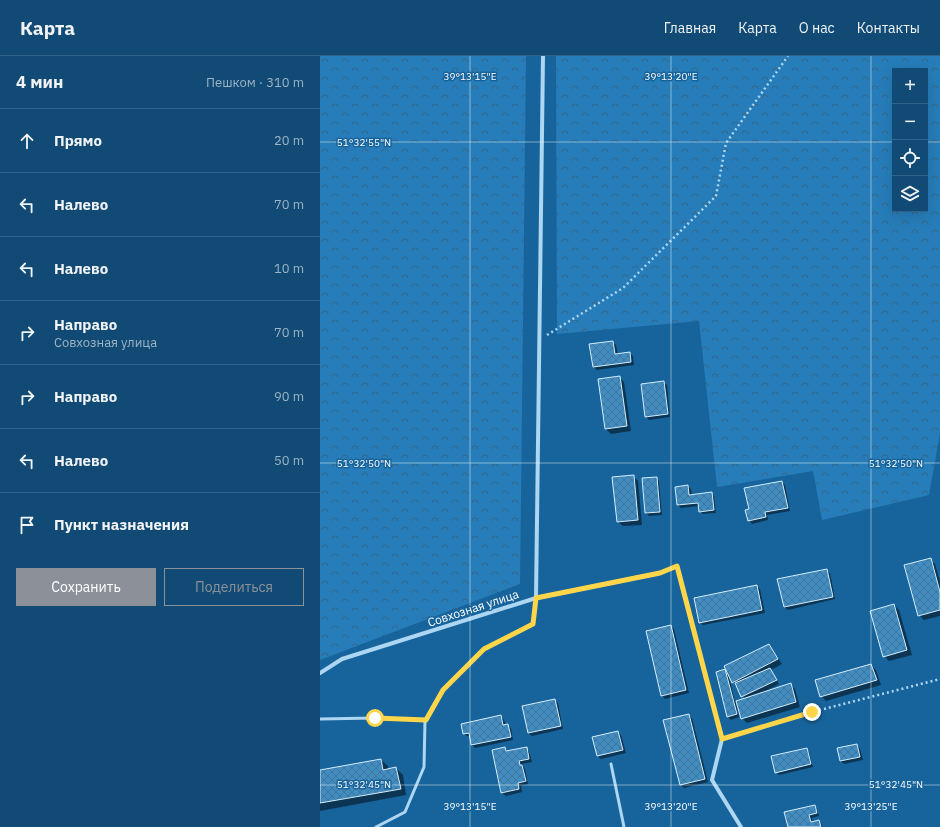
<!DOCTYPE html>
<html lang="ru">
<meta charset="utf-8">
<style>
:root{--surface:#114b75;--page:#1a527a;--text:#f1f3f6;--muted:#9cb3c5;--line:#306387;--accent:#8c9099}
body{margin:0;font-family:"IBM Plex Sans",sans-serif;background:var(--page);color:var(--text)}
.controls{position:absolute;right:12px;top:12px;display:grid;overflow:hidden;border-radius:0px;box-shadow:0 4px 16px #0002}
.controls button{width:36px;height:36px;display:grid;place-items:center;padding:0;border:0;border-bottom:1px solid var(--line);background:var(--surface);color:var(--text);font:20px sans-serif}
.stop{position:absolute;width:12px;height:12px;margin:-9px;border:3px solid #ffd54a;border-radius:50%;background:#fff}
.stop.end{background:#ffd54a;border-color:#fff;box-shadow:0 1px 4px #0008}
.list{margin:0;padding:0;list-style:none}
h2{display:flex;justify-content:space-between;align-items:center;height:52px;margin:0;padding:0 16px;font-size:17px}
h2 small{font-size:13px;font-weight:400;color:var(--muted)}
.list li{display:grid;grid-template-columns:26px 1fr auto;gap:12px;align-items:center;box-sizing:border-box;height:64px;padding:0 16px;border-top:1px solid var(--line)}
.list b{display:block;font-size:15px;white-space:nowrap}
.list p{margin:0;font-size:13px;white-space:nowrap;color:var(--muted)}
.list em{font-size:13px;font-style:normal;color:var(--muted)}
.actions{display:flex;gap:8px;padding:12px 16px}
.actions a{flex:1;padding:9px 0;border:1px solid var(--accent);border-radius:0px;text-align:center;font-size:14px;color:var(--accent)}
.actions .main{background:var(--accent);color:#fff}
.icon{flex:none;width:22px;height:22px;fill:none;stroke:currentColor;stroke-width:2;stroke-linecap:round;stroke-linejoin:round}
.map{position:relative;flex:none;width:620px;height:771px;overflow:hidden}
header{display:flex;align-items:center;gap:24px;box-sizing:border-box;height:56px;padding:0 20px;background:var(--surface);border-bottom:1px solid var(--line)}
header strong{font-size:19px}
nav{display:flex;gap:22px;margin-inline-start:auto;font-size:14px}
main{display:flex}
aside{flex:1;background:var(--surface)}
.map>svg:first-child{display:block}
.forest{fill:url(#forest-crowns);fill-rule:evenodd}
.shadow{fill:#0007;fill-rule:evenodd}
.building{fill:url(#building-cross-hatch);stroke:#d5edfc}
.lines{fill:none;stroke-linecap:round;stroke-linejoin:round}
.path{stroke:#add6f2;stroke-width:2.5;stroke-dasharray:2 3;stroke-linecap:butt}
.lane{stroke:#add6f2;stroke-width:3}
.street{stroke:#add6f2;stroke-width:4}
.route{stroke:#ffd54a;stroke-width:5}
.ticks{fill:none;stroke:#fff;stroke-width:1;stroke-opacity:0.45}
.labels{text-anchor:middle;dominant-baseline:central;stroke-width:3;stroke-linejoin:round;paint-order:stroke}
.street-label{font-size:12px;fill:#fff;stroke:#17649c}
.ticks-label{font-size:10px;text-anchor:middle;fill:#fff;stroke:#17649c;stroke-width:3;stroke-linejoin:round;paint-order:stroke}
</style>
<header>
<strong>Карта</strong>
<nav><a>Главная</a><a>Карта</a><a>О нас</a><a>Контакты</a></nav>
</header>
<main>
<aside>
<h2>4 мин<small>Пешком · 310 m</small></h2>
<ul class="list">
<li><svg class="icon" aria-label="ahead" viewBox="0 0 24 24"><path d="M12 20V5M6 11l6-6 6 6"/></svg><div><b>Прямо</b></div><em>20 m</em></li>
<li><svg class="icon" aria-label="left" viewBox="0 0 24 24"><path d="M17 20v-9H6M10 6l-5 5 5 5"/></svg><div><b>Налево</b></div><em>70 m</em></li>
<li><svg class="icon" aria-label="left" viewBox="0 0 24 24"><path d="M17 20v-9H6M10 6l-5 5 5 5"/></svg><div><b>Налево</b></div><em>10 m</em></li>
<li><svg class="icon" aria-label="right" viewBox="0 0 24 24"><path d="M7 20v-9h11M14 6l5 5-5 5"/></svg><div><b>Направо</b><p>Совхозная улица</p></div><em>70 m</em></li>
<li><svg class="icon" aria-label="right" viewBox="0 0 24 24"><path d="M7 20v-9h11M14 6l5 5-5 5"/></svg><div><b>Направо</b></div><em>90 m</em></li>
<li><svg class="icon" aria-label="left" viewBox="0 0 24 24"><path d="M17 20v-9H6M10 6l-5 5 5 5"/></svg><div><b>Налево</b></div><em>50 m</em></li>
<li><svg class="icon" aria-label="arrive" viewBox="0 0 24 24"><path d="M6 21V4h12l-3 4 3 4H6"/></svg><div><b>Пункт назначения</b></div></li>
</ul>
<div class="actions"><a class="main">Сохранить</a><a>Поделиться</a></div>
</aside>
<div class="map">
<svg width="620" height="771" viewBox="0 0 620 771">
<defs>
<pattern id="forest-crowns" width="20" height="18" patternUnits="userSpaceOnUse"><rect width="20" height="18" fill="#267db9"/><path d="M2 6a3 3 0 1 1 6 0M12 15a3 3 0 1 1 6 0" fill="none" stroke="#376788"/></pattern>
<pattern id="building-cross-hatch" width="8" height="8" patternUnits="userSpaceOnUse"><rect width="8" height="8" fill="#3f8dc2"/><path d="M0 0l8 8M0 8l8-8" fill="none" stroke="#447393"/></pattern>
</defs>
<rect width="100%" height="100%" fill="#17649c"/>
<path class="forest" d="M0 0H206L200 528 0 604Z
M236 0H620V377L609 439 502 464 493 415 397 431 379 265 237 278ZM575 15H605V153H575Z"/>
<path class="shadow" d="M293 286 296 289 298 298 310 297 313 300 314 309 277 314 274 311 271 289Z
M299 321 304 326 311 375 291 378 286 373Z
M343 326 347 329 350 361 329 364 326 360Z
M313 420 318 425 322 469 303 470 298 466Z
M336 422 339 425 342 459 329 460 326 457Z
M462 426 465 429 470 455 447 459 448 464 432 468 429 464 430 454Z
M368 430 371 433 372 439 391 437 394 440 396 457 383 458 380 455V450L361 452 358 449 356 432Z
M610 503 615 508 620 525V560L604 564 599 559Z
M506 514 510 517 515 543 468 554 464 551Z
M437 530 440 533 445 557 383 569 380 566Z
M574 549 579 554 592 599 569 605 564 600Z
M350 570 354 573 369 637 345 643 342 639Z
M449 589 462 608 451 614 459 628 440 638 470 628 475 633 480 651 427 667 422 662 418 647H416L419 661 411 664 408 661 397 617ZM409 621 418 631 425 643 415 646Z
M551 609 556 614 561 629 506 645 501 640Z
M234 644 238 647 243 673 212 680 208 677Z
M369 659 372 662 388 726 364 732 360 728Z
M181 660 184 664 186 669 191 672 193 684 155 692 152 689 150 680H147L144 677Z
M298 676 301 679 306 697 281 703 278 700Z
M537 689 540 693 543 704 524 708 521 705 518 693Z
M185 692 188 696 206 692 209 695 212 706 202 708 205 713 208 728 201 730 202 736 186 740 182 737Z
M486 693 489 696 493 711 459 719 456 716Z
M61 704 68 710V714L76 712 83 719 86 739 0 755V715Z
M494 750 497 753 499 760 492 762 493 766 499 765 503 771H469Z"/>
<path class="building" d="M293 285 295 298 310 296 311 306 273 311 269 288Z
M300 320 307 370 285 373 278 323Z
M344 325 348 358 325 361 321 328Z
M314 419 318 464 297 466 292 421Z
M337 421 340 456 325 457 322 422Z
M462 425 468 452 445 456 446 461 428 465 425 454 429 453 424 432Z
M368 429 369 439 392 436 394 454 379 456 378 447 357 449 355 431Z
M611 502 620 536V554L598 560 584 509Z
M507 513 513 541 464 551 457 523Z
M437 529 442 554 379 567 374 542Z
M574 548 587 594 563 601 550 555Z
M351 569 366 634 341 640 326 575Z
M449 588 458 603 412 627 404 610Z
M551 608 557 624 500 641 495 624Z
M450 612 457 624 421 641 415 627Z
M405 613 417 658 407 661 396 616Z
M471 627 476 646 421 663 416 645Z
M235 643 241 670 208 677 202 650Z
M369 658 385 723 360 729 343 664Z
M181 659 183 669 188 668 191 681 151 689 149 677 143 678 141 668Z
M298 675 303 694 277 700 272 681Z
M537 688 540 701 520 705 517 692Z
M185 691 186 695 207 691 209 703 199 705 200 709H202L206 725 198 727 199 733 181 737 172 694Z
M487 692 491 708 455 717 451 700Z
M61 703 63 714 76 711 81 733 0 747V714Z
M495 749 497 757 489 759 491 766 499 764 501 771H468L464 756Z"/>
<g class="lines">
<path class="path" d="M227 279 303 232 396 140 406 87 468 0
M348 514 357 510 400 675
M408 681 492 656 620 623"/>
<path class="lane" d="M0 663 55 662 105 664
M291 708 304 771
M56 771 85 756 104 711 105 664 123 634 164 593 213 568 216 542"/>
<path class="street" d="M216 542 223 0
M0 617 22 603 216 542 340 517
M402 683 392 724 421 771"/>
</g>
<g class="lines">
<path class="route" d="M55 662 106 664 123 634 164 593 213 568 216 542 340 517 357 510 402 683 492 656"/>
</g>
<path class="ticks" d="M150 0V771M351 0V771M551 0V771M0 86H575M605 86H620M0 407H620M0 729H620"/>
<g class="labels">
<g class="street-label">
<text transform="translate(153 552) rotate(-18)">Совхозная улица</text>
</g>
</g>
<g class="ticks-label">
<text x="150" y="24">39°13'15"E</text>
<text x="351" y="24">39°13'20"E</text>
<text x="44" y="90">51°32'55"N</text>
<text x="44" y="411">51°32'50"N</text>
<text x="576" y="411">51°32'50"N</text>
<text x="44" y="732">51°32'45"N</text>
<text x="576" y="732">51°32'45"N</text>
<text x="150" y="754">39°13'15"E</text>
<text x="351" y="754">39°13'20"E</text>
<text x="551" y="754">39°13'25"E</text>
</g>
</svg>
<div class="controls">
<button>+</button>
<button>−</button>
<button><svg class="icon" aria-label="locate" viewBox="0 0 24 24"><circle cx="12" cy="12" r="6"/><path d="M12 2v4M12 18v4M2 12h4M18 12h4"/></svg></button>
<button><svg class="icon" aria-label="layers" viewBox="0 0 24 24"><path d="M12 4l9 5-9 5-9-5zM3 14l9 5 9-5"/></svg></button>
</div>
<div class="stop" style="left:55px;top:662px"></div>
<div class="stop end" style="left:492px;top:656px"></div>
</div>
</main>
